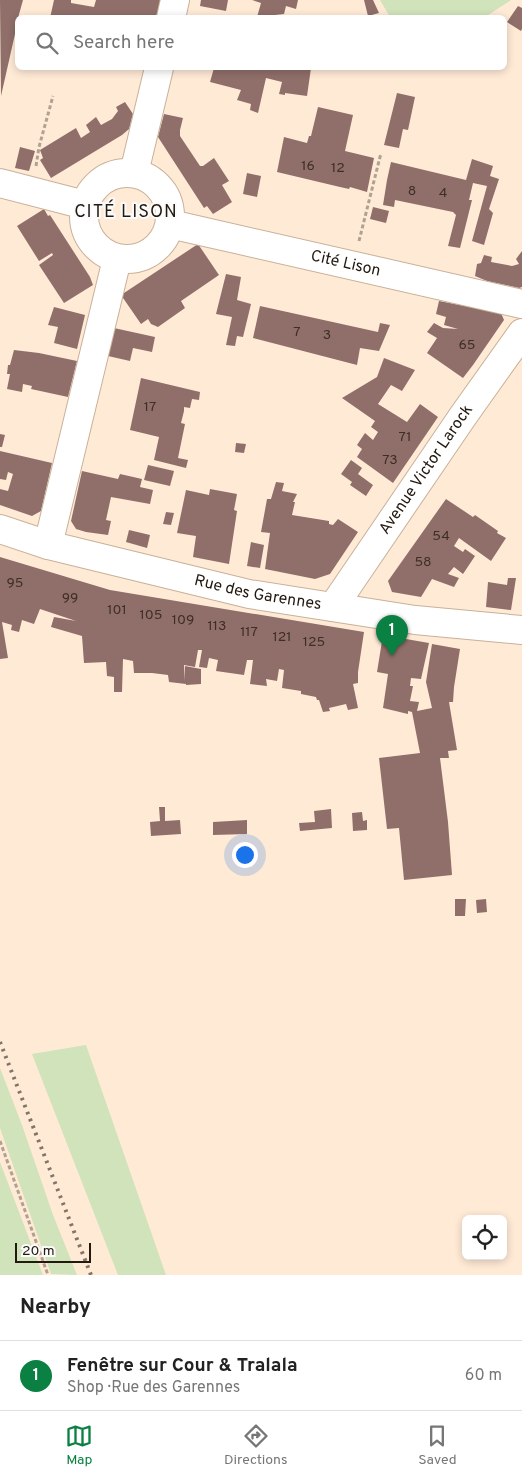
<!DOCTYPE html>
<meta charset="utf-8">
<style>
:root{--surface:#fff;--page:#f2f2f2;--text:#222;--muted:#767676;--line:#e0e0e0;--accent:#0b8043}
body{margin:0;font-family:Overpass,sans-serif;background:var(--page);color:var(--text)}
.controls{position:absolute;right:15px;bottom:15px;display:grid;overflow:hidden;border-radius:8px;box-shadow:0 2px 8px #0003}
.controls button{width:45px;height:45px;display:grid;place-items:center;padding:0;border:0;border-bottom:1px solid var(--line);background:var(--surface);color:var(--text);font:25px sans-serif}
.scale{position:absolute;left:15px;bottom:12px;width:76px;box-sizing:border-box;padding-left:5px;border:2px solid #221910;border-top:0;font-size:14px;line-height:18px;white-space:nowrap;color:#221910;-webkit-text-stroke:4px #fbfbfb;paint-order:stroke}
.you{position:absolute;left:244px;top:854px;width:18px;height:18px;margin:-12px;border:4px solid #fff;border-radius:50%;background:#1a73e8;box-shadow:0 0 0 8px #1a73e833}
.badge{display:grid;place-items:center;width:32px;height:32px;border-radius:50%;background:var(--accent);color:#fff;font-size:16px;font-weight:700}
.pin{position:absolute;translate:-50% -41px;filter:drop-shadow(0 1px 2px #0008)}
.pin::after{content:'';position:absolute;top:26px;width:18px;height:15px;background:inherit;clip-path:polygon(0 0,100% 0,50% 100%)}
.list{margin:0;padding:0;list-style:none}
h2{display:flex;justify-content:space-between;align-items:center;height:65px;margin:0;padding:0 20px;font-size:21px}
h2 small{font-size:16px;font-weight:400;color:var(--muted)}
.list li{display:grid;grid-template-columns:32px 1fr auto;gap:15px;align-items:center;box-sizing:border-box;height:70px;padding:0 20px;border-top:1px solid var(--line)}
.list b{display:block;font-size:19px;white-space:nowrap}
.list p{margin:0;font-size:16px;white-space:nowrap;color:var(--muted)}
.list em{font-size:16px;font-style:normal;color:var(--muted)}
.icon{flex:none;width:28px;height:28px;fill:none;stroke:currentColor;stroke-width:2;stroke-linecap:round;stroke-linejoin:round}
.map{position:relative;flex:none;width:522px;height:1275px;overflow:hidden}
.search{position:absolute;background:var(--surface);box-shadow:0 2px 8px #0003;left:15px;right:15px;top:15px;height:55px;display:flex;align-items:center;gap:12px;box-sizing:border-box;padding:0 18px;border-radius:8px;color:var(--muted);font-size:19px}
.sheet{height:135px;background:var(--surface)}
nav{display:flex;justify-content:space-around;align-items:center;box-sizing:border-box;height:70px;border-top:1px solid var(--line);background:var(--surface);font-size:14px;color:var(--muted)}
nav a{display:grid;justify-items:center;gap:2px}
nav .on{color:var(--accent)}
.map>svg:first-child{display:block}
.green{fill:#d0e3ba}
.building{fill:#906f6a}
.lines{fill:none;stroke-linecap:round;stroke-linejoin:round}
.street-casing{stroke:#c9b199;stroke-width:30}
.path{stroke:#b1a190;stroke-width:3;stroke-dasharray:4 2.5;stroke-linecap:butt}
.street{stroke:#fff;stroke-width:28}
.rail{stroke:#827466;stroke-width:4;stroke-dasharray:2.5 5;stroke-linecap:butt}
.labels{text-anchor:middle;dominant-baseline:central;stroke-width:4;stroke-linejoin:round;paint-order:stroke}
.number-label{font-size:14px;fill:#3e2e26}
.street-label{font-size:16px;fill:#221910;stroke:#fbfbfb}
.neighbourhood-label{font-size:18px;letter-spacing:1px;fill:#221910;stroke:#fbfbfb}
</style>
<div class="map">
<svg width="522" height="1275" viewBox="0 0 522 1275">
<rect width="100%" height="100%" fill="#ffead6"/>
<path class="green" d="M380 0H511L485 17H390Z
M86 1045 166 1275H118L32 1054Z
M0 1068 22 1125 53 1215 77 1275 51 1274 0 1128Z
M0 1162 43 1275H0Z"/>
<path class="building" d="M0 0H23L18 18 15 34 1 96Z
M54 0H71V3L94 7 96 0H161L157 18H50Z
M201 0H228L226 11 200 6Z
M252 0H298L296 9 286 6 284 14 257 17 261 3Z
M364 0H373L379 13 368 16Z
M518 6 522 8V29L521 31 507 22Z
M214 68H311L307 96 285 93V95L279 94 282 82 266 78 258 113 250 110 251 104 237 100 241 90 210 82Z
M397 93 415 97 408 130 403 129 399 148 384 145Z
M125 102 133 114 129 129 122 135 51 178 40 160 43 158 40 150 76 128 81 138 90 132 86 125 96 117 101 125 112 119 118 111 116 107Z
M318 107 353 115 345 151 374 158 367 192 350 187 349 189 340 187 277 172 284 137 307 143 309 136H311Z
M164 114 183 118 180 130V136L200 166H203L214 158 229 181 222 185 232 202 213 214 207 206 204 208 158 137Z
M20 147 35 151 29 171 15 168Z
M472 159 493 166 490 176 499 179 489 209 493 213 484 245 472 241 487 186 473 183 469 200H472L460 248 448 246 456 215 453 212 395 200 394 207 383 205 387 180 391 162 466 180Z
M247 173 261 176 257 197 243 194Z
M373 207 389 211 386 223 370 219Z
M44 209 48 216 50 215 90 277 93 285 64 303 39 265 53 255 52 253 39 261 17 226Z
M198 244 219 275 181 301 185 308 158 327 151 324 148 319 141 324 121 295Z
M522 251V287L519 288 487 281 475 276 477 264 481 263 484 255 492 257 491 262 512 266 519 264 516 259Z
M226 274 241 277 237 300 251 304 243 337 237 336 235 346 226 345 232 317 216 314Z
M439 301 501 313 504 320 473 365 463 378 427 353 437 338 427 332 434 323 443 328 458 329 444 325 446 317 436 314Z
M260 306 378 332 380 323 390 325 379 351 360 348 357 365 253 338Z
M54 307 85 315 77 349 54 343 58 327 48 325Z
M114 328 155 337 152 352 133 348 130 361 108 356Z
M14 350 39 353 77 361 68 397 31 389 32 386 23 384 22 392 7 389 10 374H7L8 365H10Z
M384 358 415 370 402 391 391 385 378 404 407 422 420 404 438 417 393 483 357 457 362 449 357 445 365 433 373 440 378 432 371 427 375 421 342 398 377 377Z
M141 378 200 392 199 400 192 399 190 408 184 407V411L181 423 185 424 178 458 188 460 186 468 154 460 159 437 130 430Z
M0 434 5 435 2 447H0Z
M236 443 246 444 244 453 235 452Z
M0 451 52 463 41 511 32 516 0 505V489L8 491 13 474 8 472 6 480 0 479Z
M351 460 362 468 358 474 373 485 366 496 350 485 352 482 341 474Z
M148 465 174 471 170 486 144 480Z
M82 471 118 479 120 474 142 479 140 487 153 490 150 504 111 497 106 520 111 521 108 535 86 532 76 529 71 521Z
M276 482 284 483 282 491 297 494 293 502H295L292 515 329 521V524L333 525 338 519 358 532 330 574 315 579 265 569 270 533 261 532 267 499H271Z
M210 489 237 494 234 510 237 511 229 564 193 557 196 536 177 533 186 490 209 495Z
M446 499 473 517 475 515 498 531 497 533 506 538 491 561 459 538 454 546 463 552 465 549 475 556 463 574 454 567 448 574 459 578 454 587 432 579 421 597 392 592 388 581Z
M166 512 174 513 171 525 163 524Z
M129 530 150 535 147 548 126 542Z
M251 542 264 545 260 568 247 566Z
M0 557 110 590 364 632 358 672V683L353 684 358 708 348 710 346 704 329 708 330 711 323 712 319 700H317L316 697 301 694V691L282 688 284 670 279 669 277 681 266 679 267 686 250 684 253 660H247L244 675 216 671 218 660 209 658 207 668 199 667 202 650H198L195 667 184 665 185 681V666L201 669V684L186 685V684L169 682 168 675 152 673H134L133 661 123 659 122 692H114V677L107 676 106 662 84 663 82 636 51 627 54 617 76 621 40 609 34 624 22 620 19 632 11 630 12 625 2 622 8 658 0 659Z
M508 578H516L511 610 486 607 488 582 507 585Z
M383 635 429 643 421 679 411 678 410 686H413L410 701 419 702 417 711 432 708 426 682 432 644 460 649 454 687 453 702H449L457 750 448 751 449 758H440L448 822 452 875 404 880 399 828 387 829 379 758 420 753 412 712 408 711V714L383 708 388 674 377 672Z
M159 807H165V821L180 820 181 834 151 836 150 822 160 821Z
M331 809 332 828 300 831 299 823 315 822 314 811Z
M362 812 363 821 367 820V830L353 831 352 813Z
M247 820V834L213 835V822Z
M455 899H466L465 916H455Z
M486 899 487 912 477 913 476 900Z"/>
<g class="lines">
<defs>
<g id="street">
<path d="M171 18 175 0"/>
<circle cx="127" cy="216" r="43"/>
<path d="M134 173 159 68"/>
<path d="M0 183 85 205"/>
<path id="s1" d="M170 224 522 304"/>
<path id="s2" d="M0 529 48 545 249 594 415 620 522 630"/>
<path d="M48 545 117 259"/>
<path id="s3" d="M333 607 463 416 522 333"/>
</g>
</defs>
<use href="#street" class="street-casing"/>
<path class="path" d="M36 166 39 147 53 96
M359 241 381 153
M0 1141 48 1275"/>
<use href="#street" class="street"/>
<path class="rail" d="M0 1042 91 1275"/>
</g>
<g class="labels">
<g class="number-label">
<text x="308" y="166">16</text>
<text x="338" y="168">12</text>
<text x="412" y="191">8</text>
<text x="443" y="193">4</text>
<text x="297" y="332">7</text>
<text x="327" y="335">3</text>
<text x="467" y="345">65</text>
<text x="150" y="407">17</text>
<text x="405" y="437">71</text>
<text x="390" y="460">73</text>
<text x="441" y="536">54</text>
<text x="423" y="562">58</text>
<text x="15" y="583">95</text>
<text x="70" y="598">99</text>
<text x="117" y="610">101</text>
<text x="151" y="615">105</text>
<text x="183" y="620">109</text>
<text x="217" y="626">113</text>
<text x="249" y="632">117</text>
<text x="282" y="637">121</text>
<text x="314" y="642">125</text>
</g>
<g class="street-label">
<text stroke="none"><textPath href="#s1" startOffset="180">Cité Lison</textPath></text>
<text stroke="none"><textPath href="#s3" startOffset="166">Avenue Victor Larock</textPath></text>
<text stroke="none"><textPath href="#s2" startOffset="266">Rue des Garennes</textPath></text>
</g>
<g class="neighbourhood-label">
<text x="126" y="212">CITÉ LISON</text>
</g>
</g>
</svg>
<div class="controls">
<button><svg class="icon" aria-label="locate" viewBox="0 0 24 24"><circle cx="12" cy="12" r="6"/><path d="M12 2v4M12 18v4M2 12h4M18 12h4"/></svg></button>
</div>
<div class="scale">20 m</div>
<div class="you"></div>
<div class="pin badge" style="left:392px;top:656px">1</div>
<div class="search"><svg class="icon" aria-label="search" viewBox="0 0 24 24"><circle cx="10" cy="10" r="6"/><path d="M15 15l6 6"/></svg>Search here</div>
</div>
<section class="sheet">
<h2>Nearby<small></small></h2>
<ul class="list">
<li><span class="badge">1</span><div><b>Fenêtre sur Cour &amp; Tralala</b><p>Shop · Rue des Garennes</p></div><em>60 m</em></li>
</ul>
</section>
<nav>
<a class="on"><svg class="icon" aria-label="map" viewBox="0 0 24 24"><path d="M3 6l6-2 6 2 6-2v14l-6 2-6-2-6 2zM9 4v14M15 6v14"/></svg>Map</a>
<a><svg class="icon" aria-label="directions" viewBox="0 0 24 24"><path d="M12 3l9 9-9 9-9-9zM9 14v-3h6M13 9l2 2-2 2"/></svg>Directions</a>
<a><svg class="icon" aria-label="saved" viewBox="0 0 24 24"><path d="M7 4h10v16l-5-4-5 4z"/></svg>Saved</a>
</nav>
